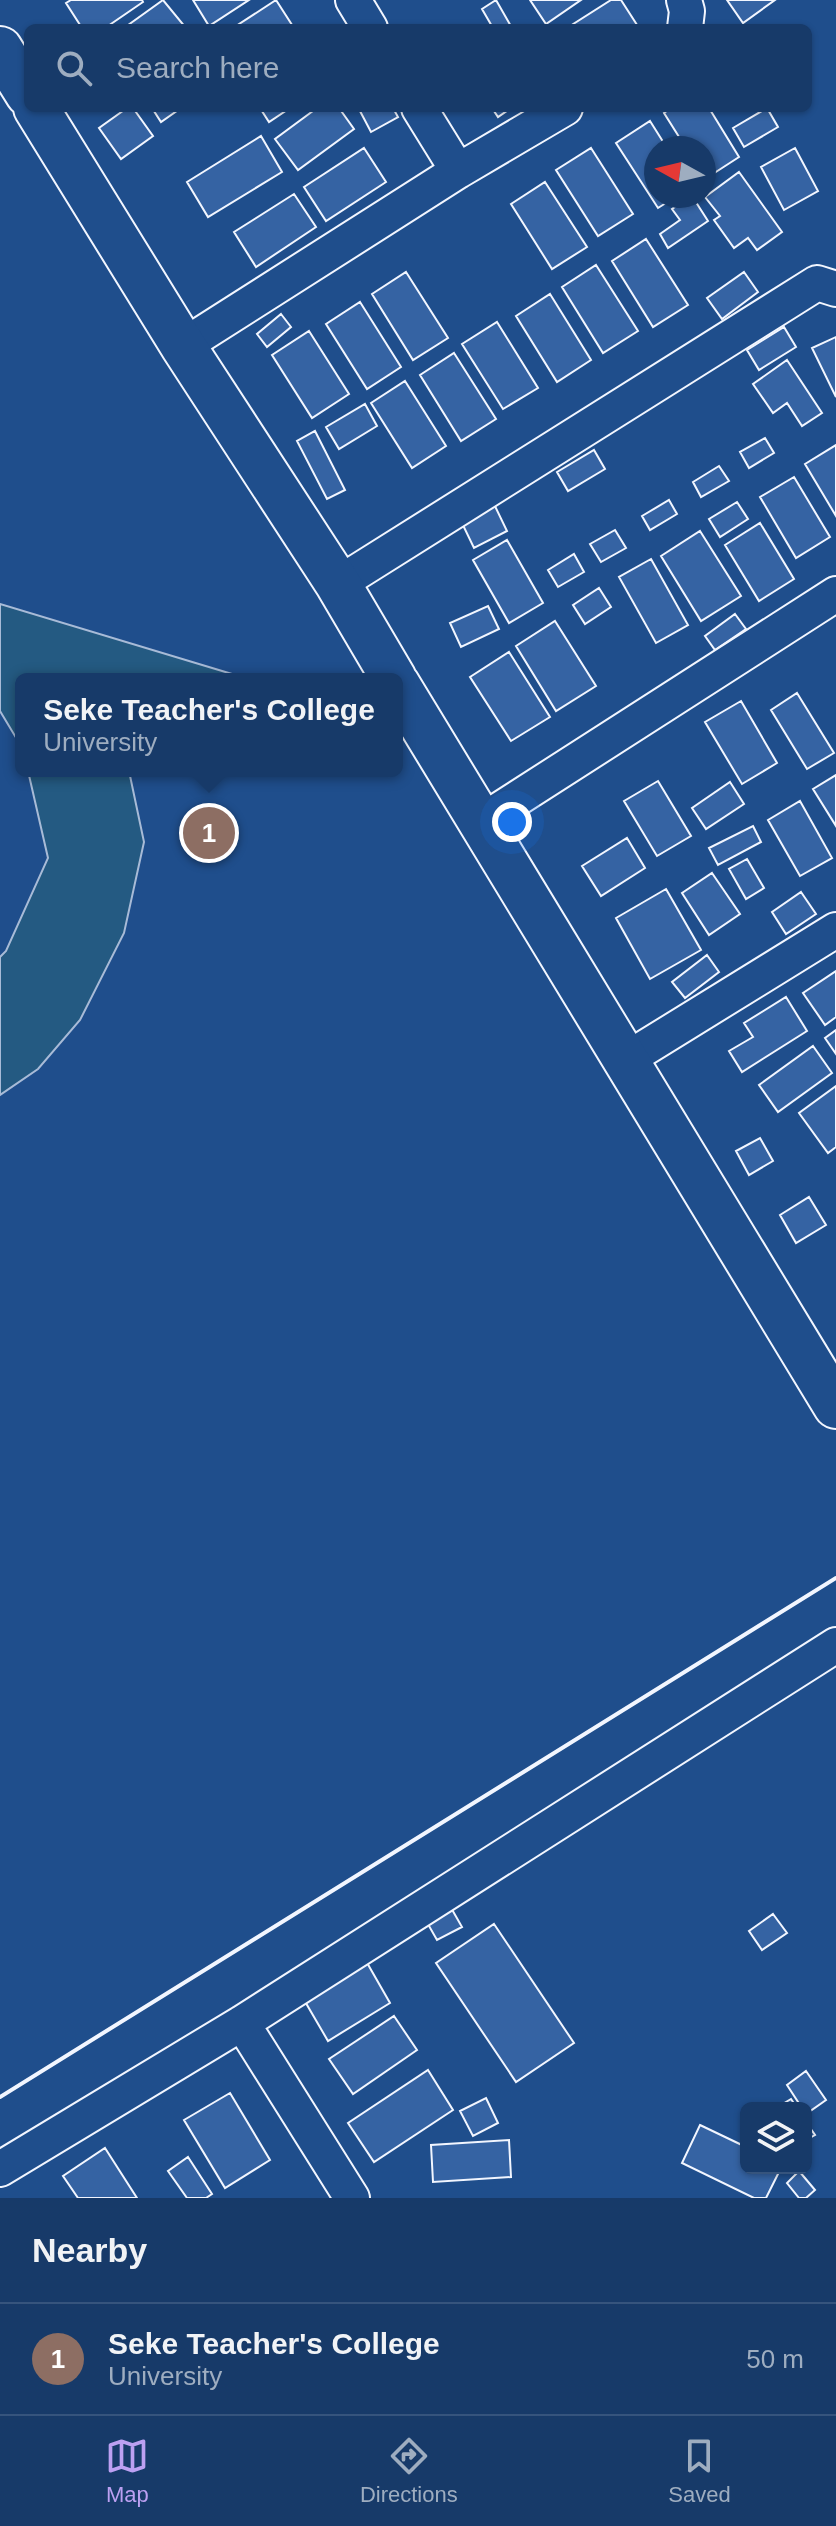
<!DOCTYPE html>
<style>
:root{--surface:#173a69;--page:#20416f;--text:#f1f3f6;--muted:#9eadc0;--line:#36547d;--accent:#bca0f2}
body{margin:0;font-family:Arial,sans-serif;background:var(--page);color:var(--text)}
.controls{position:absolute;right:24px;bottom:24px;display:grid;overflow:hidden;border-radius:12px;box-shadow:0 2px 6px #0004}
.controls button{width:72px;height:72px;display:grid;place-items:center;padding:0;border:0;border-bottom:2px solid var(--line);background:var(--surface);color:var(--text);font:40px sans-serif}
.compass{position:absolute;left:644px;top:136px;width:72px;height:72px;border-radius:50%;background:var(--surface);box-shadow:0 2px 6px #0004;rotate:278deg}
.you{position:absolute;left:512px;top:822px;width:28px;height:28px;margin:-20px;border:6px solid #fff;border-radius:50%;background:#1a73e8;box-shadow:0 0 0 12px #1a73e833}
.badge{display:grid;place-items:center;width:52px;height:52px;border-radius:50%;background:var(--accent);color:#fff;font-size:26px;font-weight:700}
.pin{position:absolute;translate:-50% -50%;border:4px solid #fff;box-shadow:0 2px 8px #0006}
.popup{position:absolute;left:15px;top:673px;width:388px;height:104px;box-sizing:border-box;display:grid;place-content:center;border-radius:12px;background:var(--surface);filter:drop-shadow(0 2px 6px #0005);font-size:26px;white-space:nowrap;color:var(--muted)}
.popup b{font-size:30px;color:var(--text)}
.popup::after{content:'';position:absolute;left:50%;top:100%;margin-left:-16px;border:16px solid transparent;border-top-color:var(--surface)}
.list{margin:0;padding:0;list-style:none}
h2{display:flex;justify-content:space-between;align-items:center;height:104px;margin:0;padding:0 32px;font-size:34px}
h2 small{font-size:26px;font-weight:400;color:var(--muted)}
.list li{display:grid;grid-template-columns:52px 1fr auto;gap:24px;align-items:center;box-sizing:border-box;height:112px;padding:0 32px;border-top:2px solid var(--line)}
.list b{display:block;font-size:30px;white-space:nowrap}
.list p{margin:0;font-size:26px;white-space:nowrap;color:var(--muted)}
.list em{font-size:26px;font-style:normal;color:var(--muted)}
.icon{flex:none;width:44px;height:44px;fill:none;stroke:currentColor;stroke-width:2;stroke-linecap:round;stroke-linejoin:round}
.map{position:relative;flex:none;width:836px;height:2198px;overflow:hidden}
.search{position:absolute;background:var(--surface);box-shadow:0 2px 6px #0004;left:24px;right:24px;top:24px;height:88px;display:flex;align-items:center;gap:20px;box-sizing:border-box;padding:0 28px;border-radius:12px;color:var(--muted);font-size:30px}
.sheet{height:216px;background:var(--surface)}
nav{display:flex;justify-content:space-around;align-items:center;box-sizing:border-box;height:112px;border-top:2px solid var(--line);background:var(--surface);font-size:22px;color:var(--muted)}
nav a{display:grid;justify-items:center;gap:4px}
nav .on{color:var(--accent)}
.map>svg:first-child{display:block}
.green{fill:#245a82;stroke:#a8bbd7;stroke-width:2}
.building{fill:#3563a3;stroke:#f2f6ff;stroke-width:2}
.lines{fill:none;stroke-linecap:round;stroke-linejoin:round}
.street-casing{stroke:#f2f6ff;stroke-width:38}
.secondary-casing{stroke:#f2f6ff;stroke-width:48}
.street{stroke:#1f4e8c;stroke-width:34}
.secondary{stroke:#1f4e8c;stroke-width:44}
.wall{stroke:#f2f6ff;stroke-width:4}
</style>
<div class="map">
<svg width="836" height="2198" viewBox="0 0 836 2198">
<rect width="100%" height="100%" fill="#1f4e8c"/>
<path class="green" d="M0 604 242 677 21 679V746L0 711Z
M28 771H129L144 842 124 933 80 1020 38 1069 0 1095V957L6 951 48 858Z"/>
<path class="building" d="M71 0H142L143 2 105 28H82L66 3Z
M163 0 186 28H124Z
M193 0H249L209 26Z
M276 0 294 28H233Z
M496 0 512 28H493L482 9Z
M530 0H581L546 24Z
M611 0H621L639 28H567Z
M727 0H775L743 23Z
M127 108H133L153 136 121 159 99 128Z
M152 108H181L161 122Z
M260 108H290L269 122Z
M317 108H339L354 129 298 170 275 139Z
M365 108H393L398 117 371 132 360 111Z
M492 108H511L498 117Z
M671 108H709L739 157 705 179 704 148H686L664 113Z
M767 108 778 127 744 147 733 128Z
M650 121 667 148H656V196H677L658 208 616 143Z
M261 136 282 172 208 217 187 182Z
M364 148 386 182 326 221 304 187Z
M591 148 633 214 598 236 556 170Z
M795 148 818 191 784 210 761 167Z
M739 172 782 232 757 250 748 238 734 248 714 220 720 216 705 197Z
M545 182 587 247 552 269 511 204Z
M294 194 316 227 256 267 234 232Z
M692 196 708 221 668 248 660 234 680 220 672 209Z
M646 239 688 305 653 327 612 261Z
M596 265 638 331 603 353 562 287Z
M406 272 448 338 413 360 372 294Z
M744 272 758 292 722 319 707 298Z
M550 294 591 360 557 382 516 316Z
M360 302 401 367 367 389 326 324Z
M281 314 291 327 267 347 257 334Z
M497 322 538 388 503 409 462 344Z
M784 327 796 347 759 370 747 350Z
M309 331 349 394 312 418 272 355Z
M836 337V397L812 348Z
M454 353 496 419 461 441 420 375Z
M787 360 822 413 802 426 787 403 773 413 753 384Z
M405 381 446 446 412 468 371 403Z
M365 404 377 426 339 449 326 427Z
M315 431 345 490 327 499 297 441Z
M765 438 774 453 749 468 740 452Z
M836 445V516L805 464Z
M594 450 605 469 568 491 557 472Z
M719 466 729 481 701 497 693 482Z
M794 477 830 537 796 558 760 497Z
M669 500 677 514 650 530 642 516Z
M493 502 507 531 474 548 460 519Z
M737 502 748 519 720 537 709 519Z
M760 523 794 579 759 601 725 545Z
M615 530 626 548 601 562 590 544Z
M700 531 741 596 701 621 661 556Z
M507 540 543 603 509 623 473 560Z
M574 554 584 572 558 587 548 570Z
M651 559 688 625 656 643 619 577Z
M599 588 611 607 585 624 573 605Z
M488 606 499 629 461 647 450 623Z
M735 614 746 629 715 650 705 636Z
M555 621 596 686 556 711 516 646Z
M509 652 550 717 511 741 470 677Z
M797 693 834 753 807 769 771 710Z
M741 701 777 763 742 784 705 722Z
M836 775V826L813 789Z
M658 781 691 836 657 856 624 801Z
M730 782 744 804 706 829 692 808Z
M800 801 832 858 800 876 768 820Z
M753 826 761 842 718 865 709 848Z
M627 838 645 868 601 896 582 866Z
M747 859 764 888 746 899 729 869Z
M712 873 740 914 709 935 682 893Z
M666 889 701 950 650 979 616 918Z
M801 892 816 914 786 934 772 912Z
M707 955 719 972 685 998 672 982Z
M836 971V1017L825 1025 803 993Z
M786 997 807 1031 742 1072 729 1051 753 1037 744 1023Z
M836 1030V1054L825 1038Z
M813 1046 832 1073 778 1112 759 1085Z
M836 1086V1147L828 1153 799 1113Z
M760 1138 773 1161 749 1175 736 1151Z
M809 1197 826 1225 796 1243 780 1215Z
M450 1906 462 1927 437 1940 425 1919Z
M773 1914 787 1933 762 1950 749 1931Z
M494 1924 574 2043 516 2082 436 1963Z
M366 1961 390 2003 328 2041 303 1998Z
M394 2016 417 2050 353 2094 329 2059Z
M428 2070 453 2110 374 2162 348 2123Z
M806 2071 826 2100 806 2114V2108H802L787 2085Z
M230 2093 270 2160 225 2188 184 2120Z
M486 2098 498 2123 473 2136 460 2111Z
M791 2099 797 2108H776Z
M806 2122 815 2135 806 2140Z
M700 2125 746 2147V2168H781L766 2198H754L682 2163Z
M509 2140 511 2177 433 2182 431 2145Z
M105 2148 137 2198H78L63 2176Z
M188 2157 212 2194 206 2198H187L168 2171Z
M799 2171 815 2190 806 2198H799L787 2183Z"/>
<g class="lines">
<defs>
<path id="street" d="M353 0 370 28
M684 0 687 11 685 28
M419 108 458 171
M183 346 458 171 565 108
M338 584 817 283 836 289
M479 823 836 594
M627 1059 836 930
M242 2023 352 2198
M0 2169 242 2023 836 1645"/>
<path id="secondary" d="M0 49 28 94
M36 108 183 346 338 584 394 679
M397 684 836 1406"/>
</defs>
<use href="#street" class="street-casing"/>
<use href="#secondary" class="secondary-casing"/>
<use href="#street" class="street"/>
<use href="#secondary" class="secondary"/>
<path class="wall" d="M0 2097 836 1578"/>
</g>
</svg>
<div class="controls">
<button><svg class="icon" aria-label="layers" viewBox="0 0 24 24"><path d="M12 4l9 5-9 5-9-5zM3 14l9 5 9-5"/></svg></button>
</div>
<svg class="compass" viewBox="-18 -18 36 36"><path d="M0-13l5 13h-10z" fill="#e53935"/><path d="M0 13l5-13h-10z" fill="#9eadc0"/></svg>
<div class="you"></div>
<div class="pin badge" style="left:209px;top:833px;background:#8d6e63">1</div>
<div class="popup"><b>Seke Teacher's College</b>University</div>
<div class="search"><svg class="icon" aria-label="search" viewBox="0 0 24 24"><circle cx="10" cy="10" r="6"/><path d="M15 15l6 6"/></svg>Search here</div>
</div>
<section class="sheet">
<h2>Nearby<small></small></h2>
<ul class="list">
<li><span class="badge" style="background:#8d6e63">1</span><div><b>Seke Teacher's College</b><p>University</p></div><em>50 m</em></li>
</ul>
</section>
<nav>
<a class="on"><svg class="icon" aria-label="map" viewBox="0 0 24 24"><path d="M3 6l6-2 6 2 6-2v14l-6 2-6-2-6 2zM9 4v14M15 6v14"/></svg>Map</a>
<a><svg class="icon" aria-label="directions" viewBox="0 0 24 24"><path d="M12 3l9 9-9 9-9-9zM9 14v-3h6M13 9l2 2-2 2"/></svg>Directions</a>
<a><svg class="icon" aria-label="saved" viewBox="0 0 24 24"><path d="M7 4h10v16l-5-4-5 4z"/></svg>Saved</a>
</nav>
